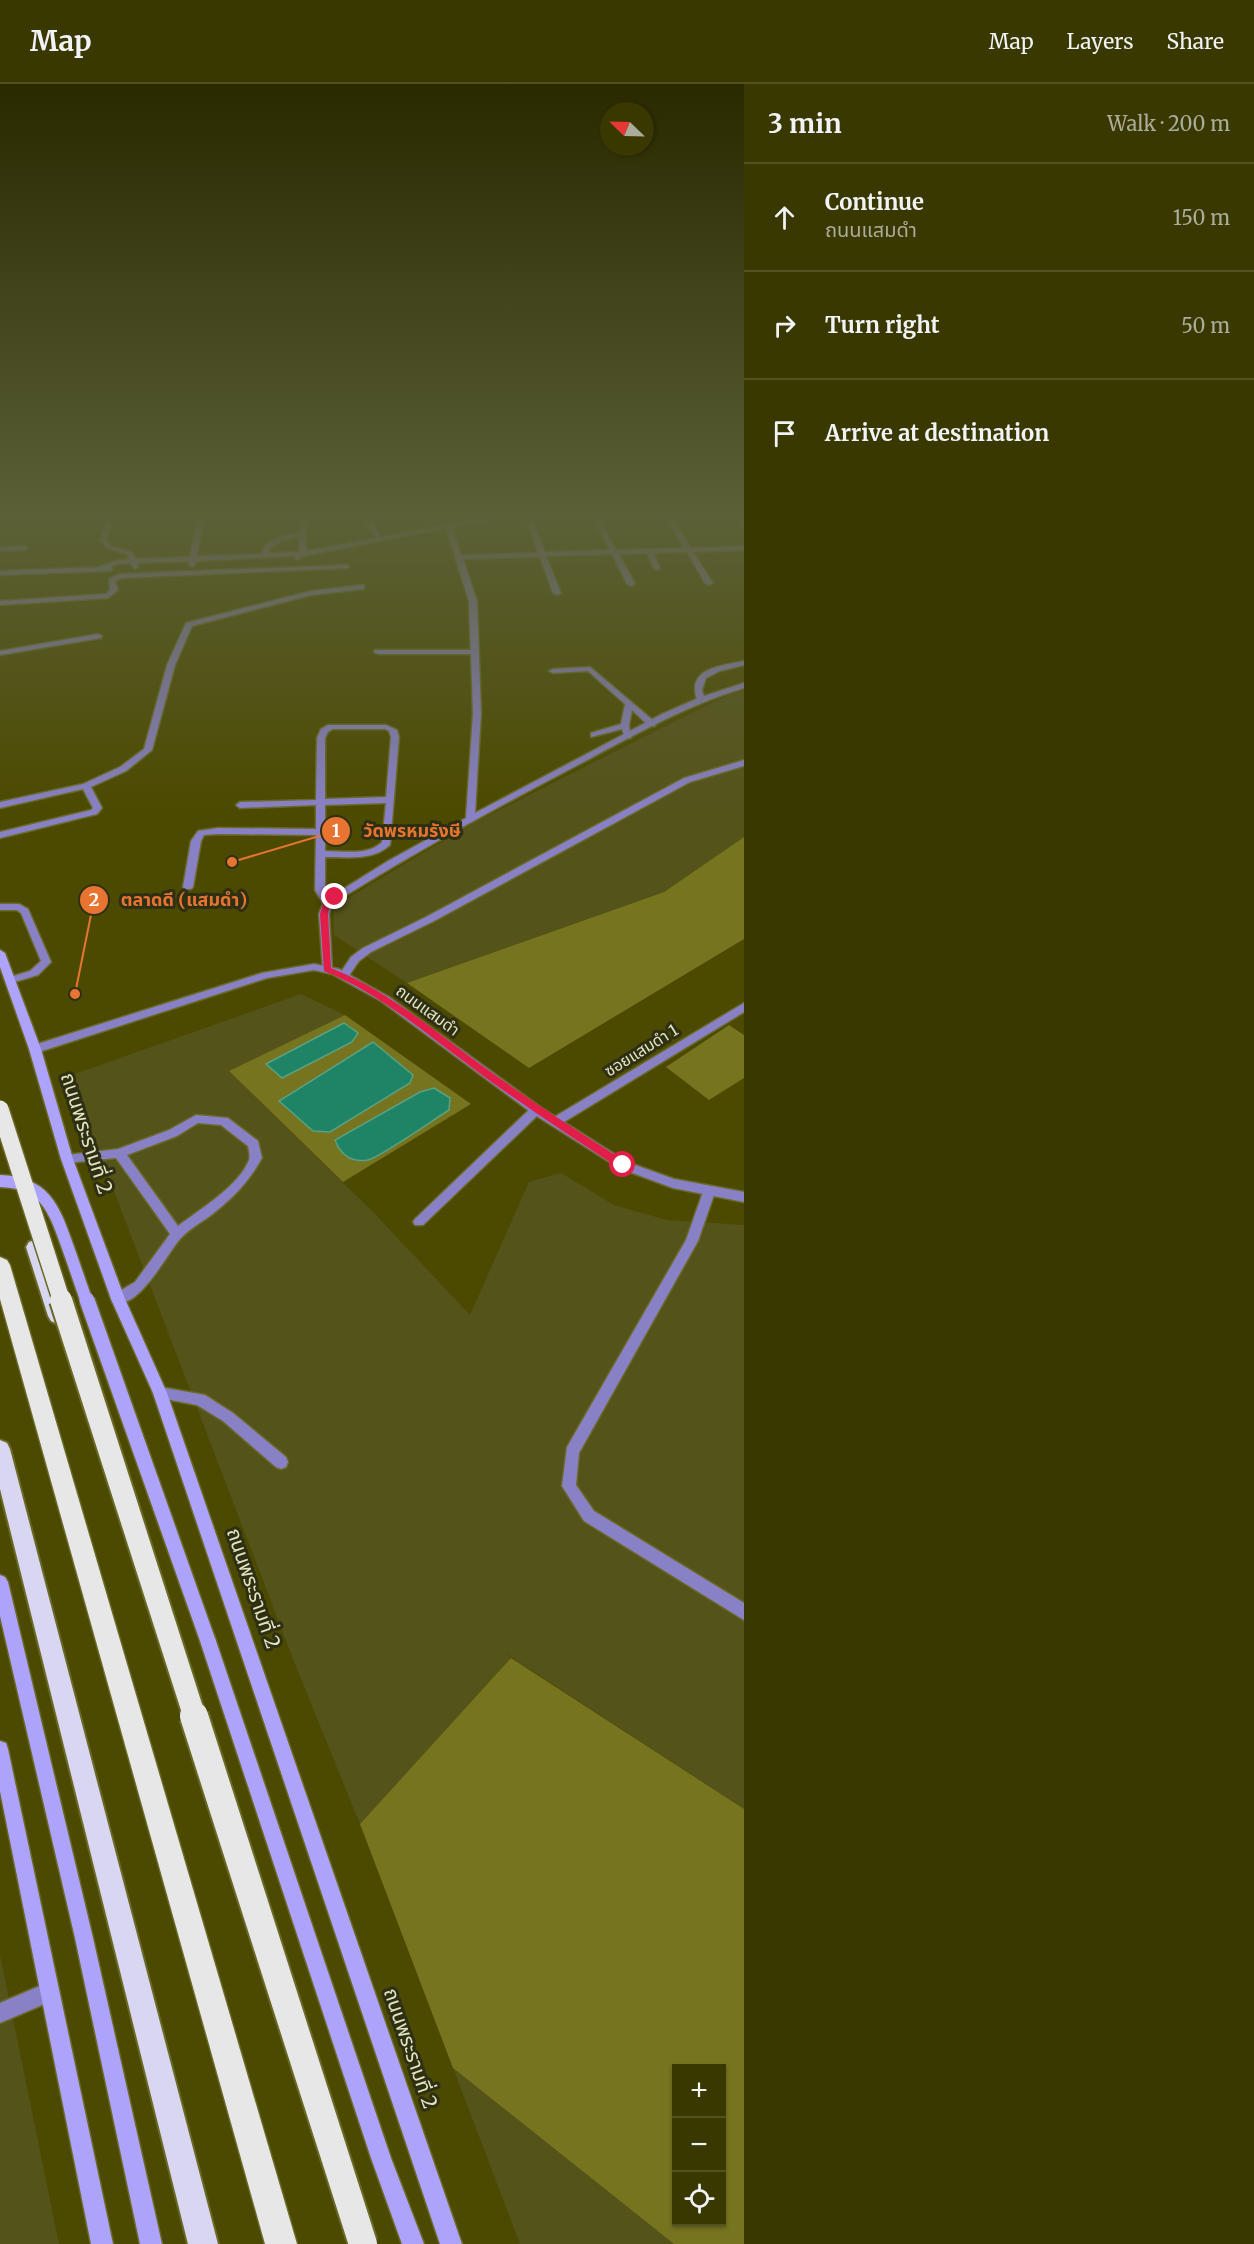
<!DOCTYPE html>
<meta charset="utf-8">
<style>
:root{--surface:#393800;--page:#44430f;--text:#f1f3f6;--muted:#abac99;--line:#535222}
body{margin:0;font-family:Merriweather,"Noto Sans Thai",serif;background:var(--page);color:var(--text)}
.controls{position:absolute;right:18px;bottom:18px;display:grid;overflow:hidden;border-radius:0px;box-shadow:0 2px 4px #0004}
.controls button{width:54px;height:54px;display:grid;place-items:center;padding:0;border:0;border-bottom:2px solid var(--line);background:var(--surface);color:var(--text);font:30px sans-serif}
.compass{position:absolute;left:600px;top:18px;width:54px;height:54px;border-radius:50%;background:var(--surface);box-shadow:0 2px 4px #0004;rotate:293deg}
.stop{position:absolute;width:18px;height:18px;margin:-14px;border:4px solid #e11d48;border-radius:50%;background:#fff}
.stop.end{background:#e11d48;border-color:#fff;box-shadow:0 2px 6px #0008}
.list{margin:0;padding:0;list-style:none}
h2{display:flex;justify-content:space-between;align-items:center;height:78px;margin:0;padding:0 24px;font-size:26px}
h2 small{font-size:20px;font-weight:400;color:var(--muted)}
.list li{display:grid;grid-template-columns:39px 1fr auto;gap:18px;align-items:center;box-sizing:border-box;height:108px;padding:0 24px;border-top:2px solid var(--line)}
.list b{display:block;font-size:22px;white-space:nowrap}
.list p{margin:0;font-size:20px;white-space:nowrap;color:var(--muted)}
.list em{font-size:20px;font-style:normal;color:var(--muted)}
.icon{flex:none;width:33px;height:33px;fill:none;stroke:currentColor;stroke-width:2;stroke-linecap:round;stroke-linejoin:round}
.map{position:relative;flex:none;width:744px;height:2160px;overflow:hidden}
header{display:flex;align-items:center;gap:36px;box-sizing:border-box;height:84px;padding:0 30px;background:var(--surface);border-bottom:2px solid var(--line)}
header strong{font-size:28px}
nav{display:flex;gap:33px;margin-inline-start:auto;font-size:21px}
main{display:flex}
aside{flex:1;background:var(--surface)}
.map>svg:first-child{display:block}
.built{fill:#54531a}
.green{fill:#76741f;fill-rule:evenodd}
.water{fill:#1f8466;stroke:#5aa182;stroke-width:1.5}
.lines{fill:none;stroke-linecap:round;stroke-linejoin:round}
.service-casing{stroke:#6a6927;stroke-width:3}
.minor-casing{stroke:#6a6927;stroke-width:3}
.tertiary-casing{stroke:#6a6927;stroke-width:3}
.secondary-casing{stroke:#6a6927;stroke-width:3}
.trunk-casing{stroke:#6a6927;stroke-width:4}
.motorway-casing{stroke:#6a6927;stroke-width:3}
.service{fill:#8981c6;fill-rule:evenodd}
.minor{fill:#8981c6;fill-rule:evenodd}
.tertiary{fill:#8981c6;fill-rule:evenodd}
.secondary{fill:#ada3fb;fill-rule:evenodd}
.trunk{fill:#d9d6f2;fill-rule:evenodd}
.motorway{fill:#e7e7e7;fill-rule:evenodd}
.secondary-bridge-far1-casing{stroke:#6a6927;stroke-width:15;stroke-linecap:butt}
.secondary-bridge-casing{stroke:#6a6927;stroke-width:18;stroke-linecap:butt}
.motorway-bridge-far2-casing{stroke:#6a6927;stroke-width:20;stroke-linecap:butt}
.motorway-bridge-far1-casing{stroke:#6a6927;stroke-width:26;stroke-linecap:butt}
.motorway-bridge-casing{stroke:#6a6927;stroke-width:32;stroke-linecap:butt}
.secondary-bridge-far1{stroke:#ada3fb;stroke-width:12}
.secondary-bridge{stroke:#ada3fb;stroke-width:15}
.motorway-bridge-far2{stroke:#e7e7e7;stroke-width:17}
.motorway-bridge-far1{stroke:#e7e7e7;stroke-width:22}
.motorway-bridge{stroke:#e7e7e7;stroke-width:28}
.route{fill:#e11d48}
.labels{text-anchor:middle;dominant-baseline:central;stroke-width:6;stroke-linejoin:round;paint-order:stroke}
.street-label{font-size:16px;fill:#e4e5c4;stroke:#2f2f14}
.near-street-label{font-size:20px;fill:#e4e5c4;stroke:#2f2f14}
.leader{fill:none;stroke:#e77531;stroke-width:2}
.callout-dot{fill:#e77531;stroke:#2f2f14;stroke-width:2}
.mark-label{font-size:18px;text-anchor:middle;font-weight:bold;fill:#fff}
.callout-label{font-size:18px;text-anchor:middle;font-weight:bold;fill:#e77531;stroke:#2f2f14;stroke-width:6;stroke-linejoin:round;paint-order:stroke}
</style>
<header>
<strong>Map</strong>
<nav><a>Map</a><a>Layers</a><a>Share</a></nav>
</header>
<main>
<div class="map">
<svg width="744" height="2160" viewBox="0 0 744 2160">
<rect width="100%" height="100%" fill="#4c4a00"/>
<path class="built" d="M744 606V753L664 808 407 899 334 851 333 823 473 739 728 611Z
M301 910 345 931 230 988 373 1128 470 1231 529 1098 561 1089 614 1121 667 1136 744 1141V1725L505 1569 511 1574 360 1740 295 1580 73 1000 75 990Z
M0 1871 59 2160H0Z
M453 1984 674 2160H520Z"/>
<path class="green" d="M744 753V855L529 984 407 899 664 808Z
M345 931 471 1020 343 1098 229 987ZM373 958 392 975 409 999 330 1048 313 1047 279 1018Z
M729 941 744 951V994L709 1016 666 983Z
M511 1574 744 1725V2160H674L453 1984 360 1740ZM722 1984V2138H676V1984Z"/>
<path class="water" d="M344 939 358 949 352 958 282 994 266 980Z
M373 958 413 991 410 999 330 1048 313 1047 279 1017Z
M434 1004 450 1014 449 1026C433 1036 382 1072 368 1076 351 1079 340 1070 335 1056L420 1008Z"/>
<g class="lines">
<defs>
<path id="service" d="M0 463 25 462 28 464 25 466 0 467Z
M361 501H364V505L311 511 192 542 175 581 152 666 126 687 91 703 102 724 97 730 0 754V748L91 726 93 724 83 705 0 724V718L83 700 120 683 144 665 167 581 186 539 311 507Z
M98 550 102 552 101 554 0 571V567Z
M375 566H474L478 568 474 570H378L374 568Z
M744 577V581L720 587 706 594 702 606 705 616 698 618C684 584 721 582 744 577Z
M590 583 655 638V642H649L632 626 629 641 631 654H625L622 645 591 653V649L621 640 625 620 588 587 553 589 549 587 553 585Z
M328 641H386L397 646 399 653 390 761C373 777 347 773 325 773V806L332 819 327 822 324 821 315 806 316 751 218 750 204 751 201 757 193 803 191 805H185L183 803 191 757 198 747 218 744 316 745V721L240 724 236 721 240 718 316 716 317 654 321 645ZM333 645H385L389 647 391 653 386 713 325 715V654L328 648ZM386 719 382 758C368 772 344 767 325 767V721Z
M0 820H19L28 825 51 878 38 891 11 899 6 896 7 894 30 887 41 877 21 829 17 826H0Z
M196 1031 228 1034 258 1057 262 1074C248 1099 233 1114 210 1132 200 1139 188 1146 180 1155 167 1170 138 1227 113 1219L111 1215 113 1211 135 1198 170 1150 116 1074 67 1079 61 1075 67 1071 118 1065 169 1046ZM198 1039 221 1041 248 1062C249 1067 250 1072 249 1076 238 1103 200 1125 178 1142L127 1071 177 1052Z
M709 1103 713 1105 715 1108 698 1157 579 1369 576 1401 594 1427 744 1519V1536L584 1437 562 1402 567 1363 686 1156 703 1108 705 1105Z
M160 1303 205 1311 233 1329 286 1373 288 1378 286 1383 281 1385 276 1383 223 1337 197 1321 155 1313 153 1309 155 1305Z
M49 1898 56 1901 59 1908 56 1915 0 1939V1919Z"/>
<path id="minor" d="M110 428H116L106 456 111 462 132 468 136 475 190 473 199 428H205L197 472 262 470C264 454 286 451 300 449L301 428H307L306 467 375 454 361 428H367L381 453 511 428H522L519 430 452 443 461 471 538 469 525 433 528 431 531 433 545 468 610 466 590 428H596L616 466 684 464 663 428H669L691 464 744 462V466L693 468 713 499 709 501 705 499 687 468 653 469 660 484 657 486 654 484 647 469 619 470 635 500 631 502 627 500 612 470 546 472 561 509 557 511 553 509 540 473 463 475 477 517 481 629 475 729 662 630 701 613 744 599V604C684 622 629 654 574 683 492 726 410 771 332 820L329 830 332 885 331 887H323L319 830 324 817 388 777 466 734 473 629 469 517 446 444 304 472 297 476 294 474 295 472 196 477 195 481 192 483 189 481V477L137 479 138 483 135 485 130 479 118 480 110 483 113 485 110 487 0 491V487L99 483 115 477 129 475 127 470 107 464 100 456ZM299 453V468L269 469V465L281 457Z
M736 430 741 431 744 435V442L741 440Z
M347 481 349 482V484L122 494 115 497 118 506 108 514 0 521V517L106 510 110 506 109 495 121 490Z
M744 676V682L690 698 434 837 371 868 359 877 348 893 344 894 339 891 351 873 363 864 426 833 684 694Z
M744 919V928L559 1041H551L549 1038 551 1035Z
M536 1022 542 1026 540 1029 423 1141H415L413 1138 415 1135 532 1023Z"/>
<path id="tertiary" d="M314 880 339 885 389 913 540 1023 627 1078 674 1095 744 1108V1118L673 1104 619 1084 532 1029 381 917 332 890 314 886 267 894 39 968H31L29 965 31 962 262 889Z"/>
<path id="secondary" d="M0 866 5 869 41 965 73 1075 125 1215 167 1309 462 2160H440L153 1309 111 1215 61 1075 29 965 0 883Z
M0 1491 5 1493 8 1498 93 1854 162 2160H140L75 1854 0 1532Z
M208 1549 214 1551 216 1557 391 2074 424 2160H402L371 2074 200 1557 202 1551Z
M0 1657 6 1659 8 1665 113 2160H91L0 1707Z"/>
<path id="trunk" d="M35 1156 41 1158 44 1163 66 1232 63 1237 57 1240 51 1237 48 1232 26 1163 29 1158Z
M0 1356 7 1359 10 1365 218 2160H188L0 1405Z"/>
<path id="motorway" d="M0 1173 7 1176 10 1181 297 2160H265L0 1215Z"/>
</defs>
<use href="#service" class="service-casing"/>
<use href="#minor" class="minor-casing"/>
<use href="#tertiary" class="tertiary-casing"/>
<use href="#secondary" class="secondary-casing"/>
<use href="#trunk" class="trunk-casing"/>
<use href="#motorway" class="motorway-casing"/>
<use href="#service" class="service"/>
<use href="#minor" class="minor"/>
<use href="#tertiary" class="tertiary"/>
<use href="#secondary" class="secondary"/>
<use href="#trunk" class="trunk"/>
<use href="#motorway" class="motorway"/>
<defs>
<path id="secondary-bridge-far1" d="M0 1097C45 1098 54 1125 67 1161 74 1180 80 1199 87 1218"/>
<path id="secondary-bridge" d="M87 1216 208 1557"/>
<path id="motorway-bridge-far2" d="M0 1025 62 1218"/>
<path id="motorway-bridge-far1" d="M61 1216 195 1634"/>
<path id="motorway-bridge" d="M194 1632 363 2160"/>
</defs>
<use href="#secondary-bridge-far1" class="secondary-bridge-far1-casing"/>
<use href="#secondary-bridge" class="secondary-bridge-casing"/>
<use href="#motorway-bridge-far2" class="motorway-bridge-far2-casing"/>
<use href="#motorway-bridge-far1" class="motorway-bridge-far1-casing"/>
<use href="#motorway-bridge" class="motorway-bridge-casing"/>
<use href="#secondary-bridge-far1" class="secondary-bridge-far1"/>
<use href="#secondary-bridge" class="secondary-bridge"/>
<use href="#motorway-bridge-far2" class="motorway-bridge-far2"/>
<use href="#motorway-bridge-far1" class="motorway-bridge-far1"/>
<use href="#motorway-bridge" class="motorway-bridge"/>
</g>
<linearGradient id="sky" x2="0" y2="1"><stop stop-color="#2a2900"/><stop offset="0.59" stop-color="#5b6037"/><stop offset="1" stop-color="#5b6037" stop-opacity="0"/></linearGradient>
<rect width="744" height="730" fill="url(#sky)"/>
<path class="route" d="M333 811 339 813 330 820 328 830 331 884C387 906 433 946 481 981 528 1015 577 1047 626 1078V1084H619C570 1052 521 1020 474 985 426 950 380 909 324 887L320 830 324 817Z"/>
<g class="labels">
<g class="street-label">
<text transform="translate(428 926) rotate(36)">ถนนแสมดำ</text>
<text transform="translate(641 966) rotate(-32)">ซอยแสมดำ 1</text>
</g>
<g class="near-street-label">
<text transform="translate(87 1049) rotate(72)">ถนนพระรามที่ 2</text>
<text transform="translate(254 1504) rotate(71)">ถนนพระรามที่ 2</text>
<text transform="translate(411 1964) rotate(71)">ถนนพระรามที่ 2</text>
</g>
</g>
<path class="leader" d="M232 778L336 747M75 910L94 816"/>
<g class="callout-dot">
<circle cx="232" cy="778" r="6"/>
<circle cx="75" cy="910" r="6"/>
<circle cx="336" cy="747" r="15"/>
<circle cx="94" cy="816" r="15"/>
</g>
<g class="mark-label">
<text x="336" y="753">1</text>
<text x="94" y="822">2</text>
</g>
<g class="callout-label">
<text x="412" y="753">วัดพรหมรังษี</text>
<text x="184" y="822">ตลาดดี (แสมดำ)</text>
</g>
</svg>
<div class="controls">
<button>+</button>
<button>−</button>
<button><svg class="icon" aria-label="locate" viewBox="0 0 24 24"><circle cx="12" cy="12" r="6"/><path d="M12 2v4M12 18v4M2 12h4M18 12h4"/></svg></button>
</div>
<svg class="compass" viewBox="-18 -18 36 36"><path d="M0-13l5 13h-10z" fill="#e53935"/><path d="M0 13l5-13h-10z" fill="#abac99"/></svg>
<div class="stop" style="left:623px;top:1081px"></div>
<div class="stop end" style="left:335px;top:813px"></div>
</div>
<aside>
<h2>3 min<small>Walk · 200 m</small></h2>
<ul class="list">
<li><svg class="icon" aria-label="ahead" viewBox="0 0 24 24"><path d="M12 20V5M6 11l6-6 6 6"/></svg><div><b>Continue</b><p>ถนนแสมดำ</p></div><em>150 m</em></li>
<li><svg class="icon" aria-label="right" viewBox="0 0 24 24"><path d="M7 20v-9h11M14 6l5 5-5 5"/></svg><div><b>Turn right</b></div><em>50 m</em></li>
<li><svg class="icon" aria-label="arrive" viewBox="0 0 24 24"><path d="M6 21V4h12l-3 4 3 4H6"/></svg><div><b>Arrive at destination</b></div></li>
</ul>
</aside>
</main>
